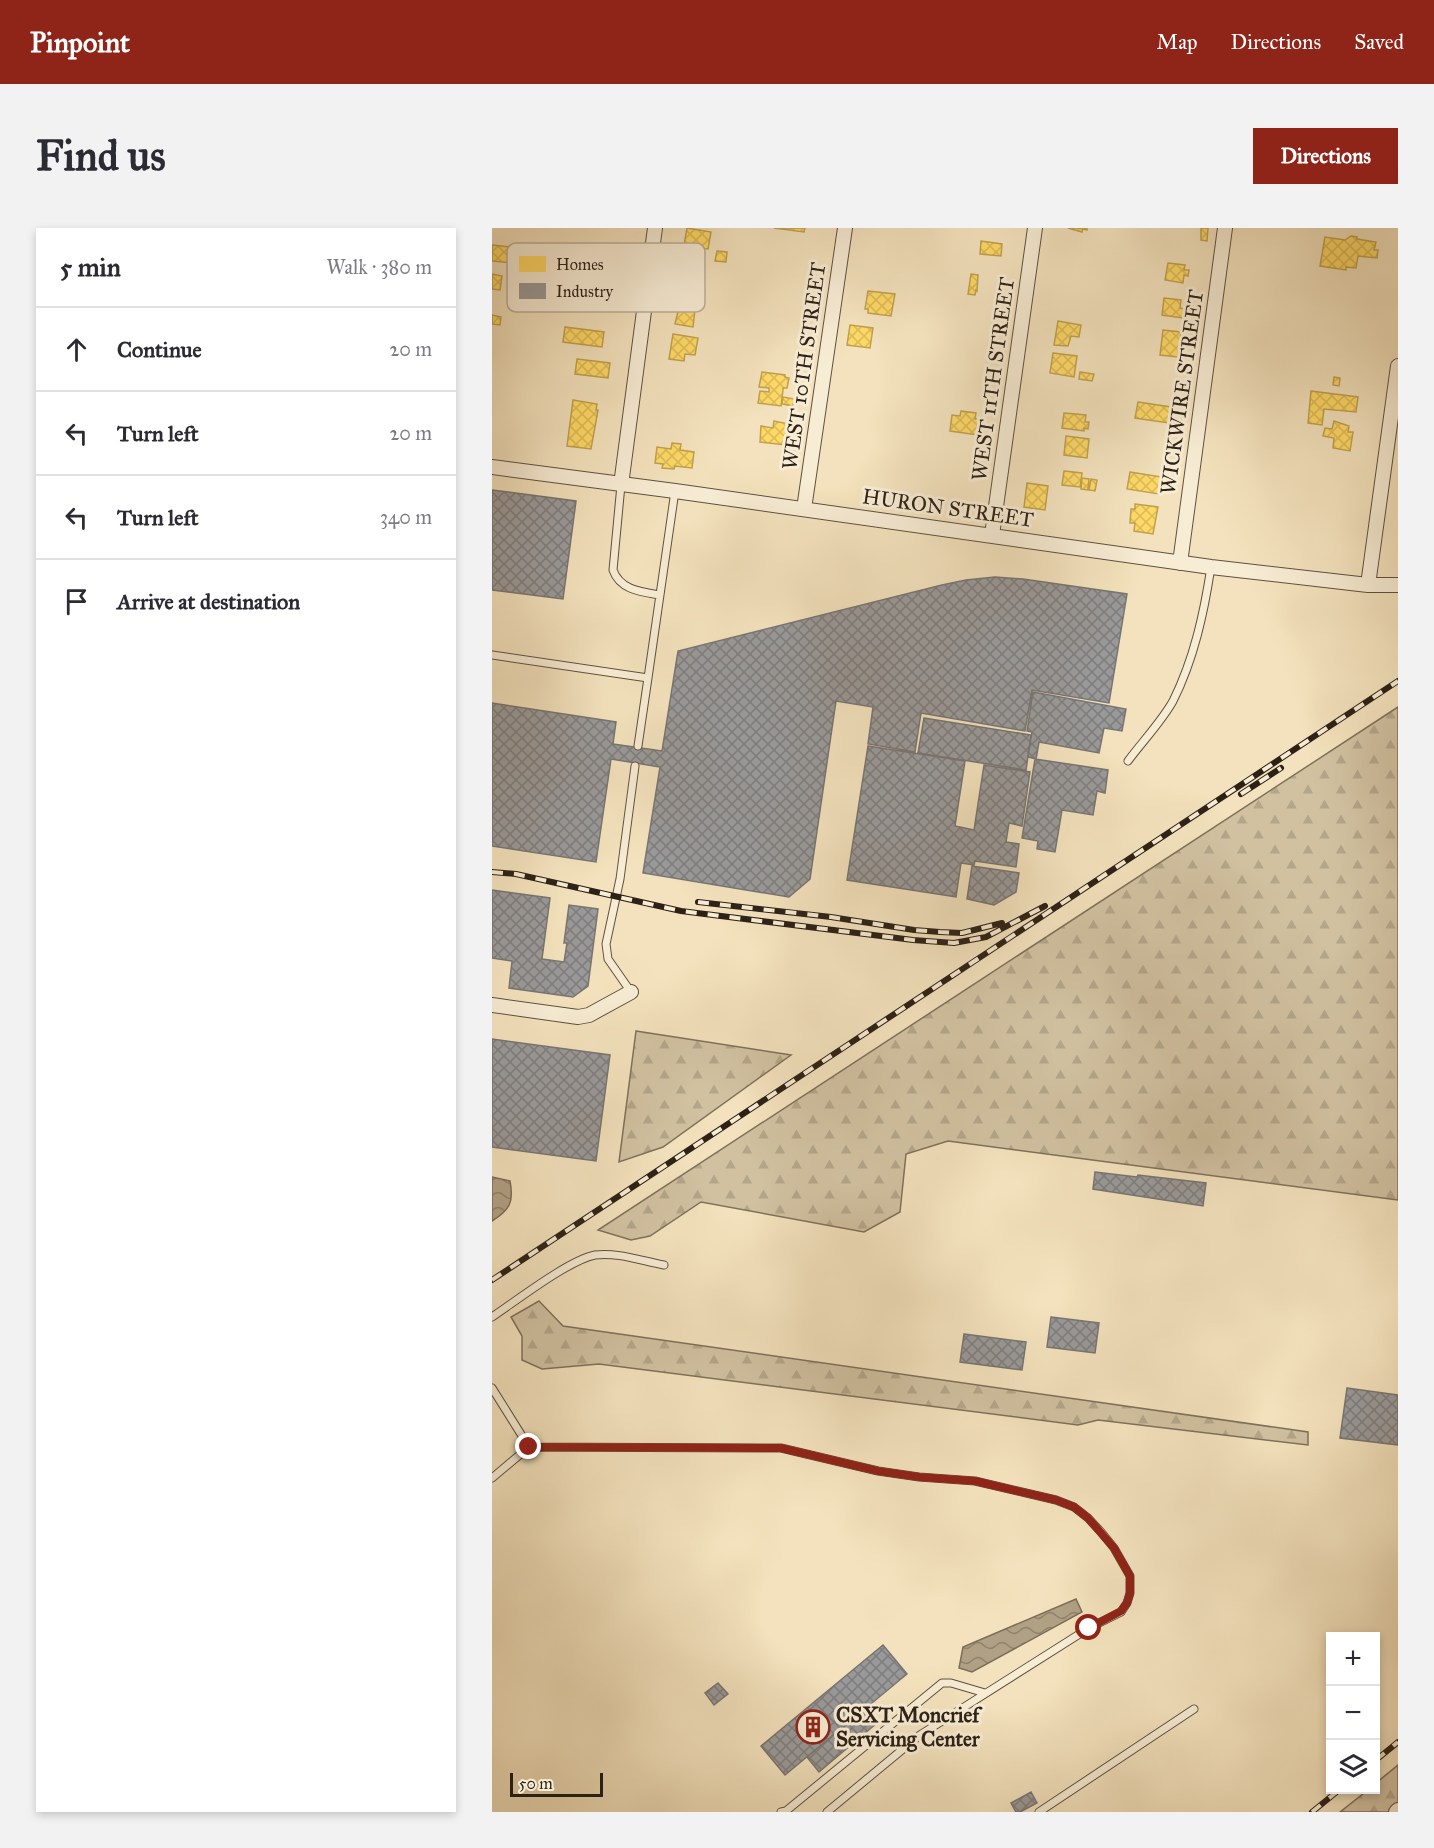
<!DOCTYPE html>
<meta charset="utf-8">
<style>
:root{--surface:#fff;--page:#f2f2f3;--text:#2b2b33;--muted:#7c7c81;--line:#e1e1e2;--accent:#8f2418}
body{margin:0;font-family:"IM FELL Great Primer",serif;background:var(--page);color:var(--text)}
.controls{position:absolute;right:18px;bottom:18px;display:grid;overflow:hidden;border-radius:0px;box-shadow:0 3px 9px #0003}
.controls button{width:54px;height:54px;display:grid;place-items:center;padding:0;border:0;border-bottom:2px solid var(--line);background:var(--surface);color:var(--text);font:30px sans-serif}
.scale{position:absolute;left:18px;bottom:15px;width:93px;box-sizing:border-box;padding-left:6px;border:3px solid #2d2116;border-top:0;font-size:16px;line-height:21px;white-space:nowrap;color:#2d2116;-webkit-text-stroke:4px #f7ecd4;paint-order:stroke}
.stop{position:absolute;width:18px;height:18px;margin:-14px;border:4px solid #8f2418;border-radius:50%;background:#fff}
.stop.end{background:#8f2418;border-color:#fff;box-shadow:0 2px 6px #0008}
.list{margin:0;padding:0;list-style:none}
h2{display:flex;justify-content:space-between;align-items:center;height:78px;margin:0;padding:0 24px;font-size:26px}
h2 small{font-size:20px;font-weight:400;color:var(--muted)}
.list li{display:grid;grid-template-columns:39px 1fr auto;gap:18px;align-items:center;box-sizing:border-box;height:84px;padding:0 24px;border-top:2px solid var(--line)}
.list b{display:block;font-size:22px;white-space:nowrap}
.list em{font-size:20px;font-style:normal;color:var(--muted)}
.icon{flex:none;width:33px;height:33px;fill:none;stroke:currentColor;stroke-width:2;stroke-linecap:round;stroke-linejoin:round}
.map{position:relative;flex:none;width:906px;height:1584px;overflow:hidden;border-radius:0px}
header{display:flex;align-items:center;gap:36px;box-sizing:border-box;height:84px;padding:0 30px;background:var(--accent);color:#fff}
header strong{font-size:28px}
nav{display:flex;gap:33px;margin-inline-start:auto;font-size:21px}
.intro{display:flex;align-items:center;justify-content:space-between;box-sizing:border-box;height:144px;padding:0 36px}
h1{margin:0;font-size:42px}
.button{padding:15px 27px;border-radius:0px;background:var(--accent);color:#fff;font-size:21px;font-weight:700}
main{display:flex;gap:36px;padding:0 36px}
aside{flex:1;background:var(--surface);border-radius:0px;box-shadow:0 3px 9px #0003}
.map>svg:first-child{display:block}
.forest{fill:url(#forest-firs);stroke:#7f715c;stroke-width:1.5}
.water{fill:url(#water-waves);stroke:#7c6d58;stroke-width:1.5}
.homes{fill:url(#homes-cross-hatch);stroke:#c0a24e;stroke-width:1.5}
.industry{fill:url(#industry-cross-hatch);stroke:#797572;stroke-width:1.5}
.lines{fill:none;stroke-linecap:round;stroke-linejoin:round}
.lane-casing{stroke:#5e5140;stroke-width:9}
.street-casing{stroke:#5e5140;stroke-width:16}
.lane{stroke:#f7ecd4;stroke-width:7}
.street{stroke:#f7ecd4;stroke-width:14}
.rail-casing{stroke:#2d2116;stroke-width:6}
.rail{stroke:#f7ecd4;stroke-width:4;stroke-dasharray:11;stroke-linecap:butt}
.route{stroke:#8f2418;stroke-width:8}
.labels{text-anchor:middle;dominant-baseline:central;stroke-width:6;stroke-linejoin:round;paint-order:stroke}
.street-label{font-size:21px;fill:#2d2116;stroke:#f7ecd4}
.poi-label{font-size:21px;font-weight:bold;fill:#2d2116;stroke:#f7ecd4;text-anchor:start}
.key{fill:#f7ecd4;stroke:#baaf9b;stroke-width:1.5}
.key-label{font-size:16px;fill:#2d2116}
</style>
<header>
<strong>Pinpoint</strong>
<nav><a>Map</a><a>Directions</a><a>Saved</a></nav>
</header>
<div class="intro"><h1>Find us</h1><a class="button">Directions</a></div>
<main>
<aside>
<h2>5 min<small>Walk · 380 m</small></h2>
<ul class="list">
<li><svg class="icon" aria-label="ahead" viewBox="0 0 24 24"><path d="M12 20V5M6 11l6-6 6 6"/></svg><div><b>Continue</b></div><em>20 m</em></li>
<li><svg class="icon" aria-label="left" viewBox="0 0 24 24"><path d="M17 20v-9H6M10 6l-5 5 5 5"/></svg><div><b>Turn left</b></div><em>20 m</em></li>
<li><svg class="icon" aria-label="left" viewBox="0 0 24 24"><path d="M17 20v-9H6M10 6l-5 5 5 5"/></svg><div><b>Turn left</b></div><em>340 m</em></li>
<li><svg class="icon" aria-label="arrive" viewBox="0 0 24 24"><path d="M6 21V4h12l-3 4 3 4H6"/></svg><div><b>Arrive at destination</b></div></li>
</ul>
</aside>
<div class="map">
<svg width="906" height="1584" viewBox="0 0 906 1584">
<defs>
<pattern id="forest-firs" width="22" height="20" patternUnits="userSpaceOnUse" patternTransform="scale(1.5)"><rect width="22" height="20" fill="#d1c1a1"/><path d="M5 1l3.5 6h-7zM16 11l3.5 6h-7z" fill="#b4a68a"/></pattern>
<pattern id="water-waves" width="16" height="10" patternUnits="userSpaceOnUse" patternTransform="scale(1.5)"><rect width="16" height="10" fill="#b0a084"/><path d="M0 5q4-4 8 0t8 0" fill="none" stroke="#90826b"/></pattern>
<pattern id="homes-cross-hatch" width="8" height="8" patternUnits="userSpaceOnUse" patternTransform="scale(1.5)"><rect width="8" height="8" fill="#ffd966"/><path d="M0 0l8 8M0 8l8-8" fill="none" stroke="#dbba58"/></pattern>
<pattern id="industry-cross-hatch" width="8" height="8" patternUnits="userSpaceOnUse" patternTransform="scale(1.5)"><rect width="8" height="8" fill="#999"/><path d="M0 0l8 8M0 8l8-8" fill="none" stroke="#7d7c7c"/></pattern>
</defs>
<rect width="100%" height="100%" fill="#f3e2bd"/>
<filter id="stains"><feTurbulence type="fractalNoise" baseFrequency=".00333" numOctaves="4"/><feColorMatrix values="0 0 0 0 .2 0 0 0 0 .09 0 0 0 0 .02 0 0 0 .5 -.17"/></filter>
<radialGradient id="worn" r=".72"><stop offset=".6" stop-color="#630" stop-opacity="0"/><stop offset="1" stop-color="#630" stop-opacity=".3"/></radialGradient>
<path class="forest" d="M906 479V972L456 913 414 926 408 984 372 1004 209 974 158 1008 139 1012 106 1002Z
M144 803 299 827 171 919 127 934Z
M47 1073 71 1098 816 1204V1217L606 1192 586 1197 107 1136 50 1141 30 1132V1108L19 1089Z
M906 1537V1579L899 1584H848L876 1562H884V1555Z"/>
<path class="water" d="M0 949 18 953C22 974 18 982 0 993Z
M584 1371 590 1384 480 1444 467 1440 471 1419Z"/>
<path class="homes" d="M195 0 219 4 216 21 207 20 206 25 191 23Z
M282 0H313L312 4Z
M576 0H595V2L591 1 590 4Z
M709 0H716L715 13 709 12Z
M859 8 865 9V11L884 14 882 22H886L885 30 866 28 864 40 854 39V42L828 38 833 9 853 12Z
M489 13 510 16 509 28 488 26Z
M0 17 34 21 33 37H21V35L0 33Z
M225 23 235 24 234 34 223 33Z
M676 35 693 37 692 42H697L696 48 692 47 691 55 673 52Z
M0 46 10 48 8 62 0 61Z
M479 46 486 47 485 63 484 62 483 67 476 66Z
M376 63 403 66 399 88 376 85V81H373Z
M672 70 689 72 688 80 692 81 691 90 670 87Z
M189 71 204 73 201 99 183 96Z
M0 87 9 89 8 97 0 96Z
M566 93 589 97 587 109 579 108 576 118 562 117Z
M358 97 381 100 378 120 355 117Z
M73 99 112 104 110 119 71 114Z
M671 102 689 104 686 129 668 127Z
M181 106 206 110 203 127 193 126 192 133 177 131Z
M561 125 585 128 582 149 558 145Z
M85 131 118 135 116 150 83 146Z
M270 144 293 147V149L297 150 295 160H291V162L289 178 266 175 268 163 277 164V160L267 159Z
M588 144 602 146 600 153 587 151Z
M842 149 848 150 847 158 841 157Z
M819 163 866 169 864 184 832 181 830 197 816 195Z
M291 169 302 171 301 178 290 176Z
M81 172 105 176 104 182H106L99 221 75 218Z
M646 174 679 179 677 195 643 190Z
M469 183 484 185 483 191H488L486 207 458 203 460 187 468 188Z
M572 185 594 187 593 194H597L596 201 592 200V203L570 200Z
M282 193 297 196 294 217 268 214 269 198 281 200Z
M842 193 857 198 856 204H861L858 223 841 220 842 210 831 208 833 200 840 201Z
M574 208 597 211 595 230 572 227Z
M180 215 189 216 188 222 202 224 200 240 183 238 182 241 170 240 171 236 163 235 165 219 179 221Z
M572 243 590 245 588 259 570 257Z
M638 244 670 249 667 266 635 261Z
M590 250 597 251 596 262 589 261Z
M599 251 605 252 603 263 597 262Z
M535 255 556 258 553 282 532 279Z
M643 276 666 279 661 306 642 303 643 295H638L639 281H643Z"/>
<path class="industry" d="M0 262 84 273 71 371 0 362Z
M503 349 531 351 635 366 617 475 540 462 533 503 429 485 423 524 376 516 381 479 344 473 318 651 297 669 151 645 168 539 119 531 104 634 0 618V475L124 494 121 516 170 523 186 423 450 357 474 352Z
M541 464 634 481 630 503 612 500 607 525 547 514 544 531 536 529 540 504 535 503Z
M432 490 539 507 534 542 426 525Z
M376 518 473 533 463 598 482 602 492 537 538 544 530 598 517 595 514 614 527 616 524 639 483 633 482 637 469 635 464 669 355 652Z
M543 531 616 542 613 565 605 563 601 587 570 582 563 624 545 621 546 613 530 610Z
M480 638 527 645 524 664 502 677 475 671Z
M0 662 58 670 50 731 72 734 75 715H72L77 677 106 681 96 758 81 769 17 760 20 733 0 730Z
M0 811 118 827 104 933 0 919Z
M603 944 645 949 646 947 714 955 711 978 601 961Z
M559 1089 607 1095 603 1125 555 1119Z
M472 1106 534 1114 530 1142 468 1134Z
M855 1160 906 1167V1217L848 1210Z
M391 1417 415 1446 293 1547 269 1518Z
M226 1455 236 1466 222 1477 213 1465Z
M373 1481 385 1495 327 1544 315 1529Z
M539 1564 545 1575 528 1584H524L519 1575Z"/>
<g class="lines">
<defs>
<path id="lane" d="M129 257 121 342C128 362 149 364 168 367
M0 427 156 450 183 263
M146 518 156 450
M636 533C650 514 670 493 681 473 702 431 712 385 719 339
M139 764 116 731 114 716 128 651 143 538
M0 1089C24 1073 77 1032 103 1027 125 1024 150 1033 172 1037
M0 1160 37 1219
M0 1250 37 1219 289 1220 386 1243 427 1249 483 1253 564 1272 582 1279 596 1290 609 1304 622 1320 638 1348V1365L635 1375 629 1384 597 1400 428 1507 335 1584
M289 1584 294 1583 450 1455H459L493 1465
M547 1584 702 1481"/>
<path id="street" d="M0 239 183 263 719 339 876 357H906
M129 257 163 0
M312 281 353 0
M500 307 543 0
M688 335 733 0
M876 357 906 138
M0 777 86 789 97 787 139 764
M904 1584 906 1582"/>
</defs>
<use href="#lane" class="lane-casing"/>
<use href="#street" class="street-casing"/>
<use href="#lane" class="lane"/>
<use href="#street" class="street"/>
<defs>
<path id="rail" d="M749 566 789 540
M0 644 24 646 189 683 421 712 462 715 494 709 553 678
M206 674 339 689 422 702 448 704 470 705 510 695
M0 1052 906 453
M884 1532 906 1514
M820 1584 847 1562"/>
</defs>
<use href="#rail" class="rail-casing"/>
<use href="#rail" class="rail"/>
</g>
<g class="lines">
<path class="route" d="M37 1219 289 1220 386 1243 427 1249 483 1253 564 1272 582 1279 596 1290 622 1320 638 1348V1365L635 1375 629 1383 597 1400"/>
</g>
<defs>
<symbol id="building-ring" viewBox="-11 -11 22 22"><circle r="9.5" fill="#f7ecd4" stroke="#8f2418" stroke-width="1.5"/><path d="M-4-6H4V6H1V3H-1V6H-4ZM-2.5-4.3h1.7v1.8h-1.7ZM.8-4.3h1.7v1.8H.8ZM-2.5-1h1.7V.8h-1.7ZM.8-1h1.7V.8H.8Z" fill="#8f2418"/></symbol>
</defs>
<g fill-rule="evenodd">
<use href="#building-ring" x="302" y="1480" width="38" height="38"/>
</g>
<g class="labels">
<g class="street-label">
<text transform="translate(312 138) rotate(-82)">WEST 10TH STREET</text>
<text transform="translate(501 151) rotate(-82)">WEST 11TH STREET</text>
<text transform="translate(690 164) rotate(-82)">WICKWIRE STREET</text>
<text transform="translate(456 280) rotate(8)">HURON STREET</text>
</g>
<g class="poi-label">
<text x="344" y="1487">CSXT Moncrief<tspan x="344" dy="24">Servicing Center</tspan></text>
</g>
</g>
<rect x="15" y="15" width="198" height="69" rx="9" class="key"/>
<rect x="27" y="28" width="27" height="16" fill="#ffd966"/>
<rect x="27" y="55" width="27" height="16" fill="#999"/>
<g class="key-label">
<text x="64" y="42">Homes</text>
<text x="64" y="69">Industry</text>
</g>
<rect width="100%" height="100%" filter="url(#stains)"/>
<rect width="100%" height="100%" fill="url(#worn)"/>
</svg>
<div class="controls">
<button>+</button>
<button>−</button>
<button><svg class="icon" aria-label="layers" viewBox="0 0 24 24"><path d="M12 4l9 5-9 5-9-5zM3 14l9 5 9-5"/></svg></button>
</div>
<div class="scale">50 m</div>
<div class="stop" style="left:597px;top:1400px"></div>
<div class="stop end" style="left:37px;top:1219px"></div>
</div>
</main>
